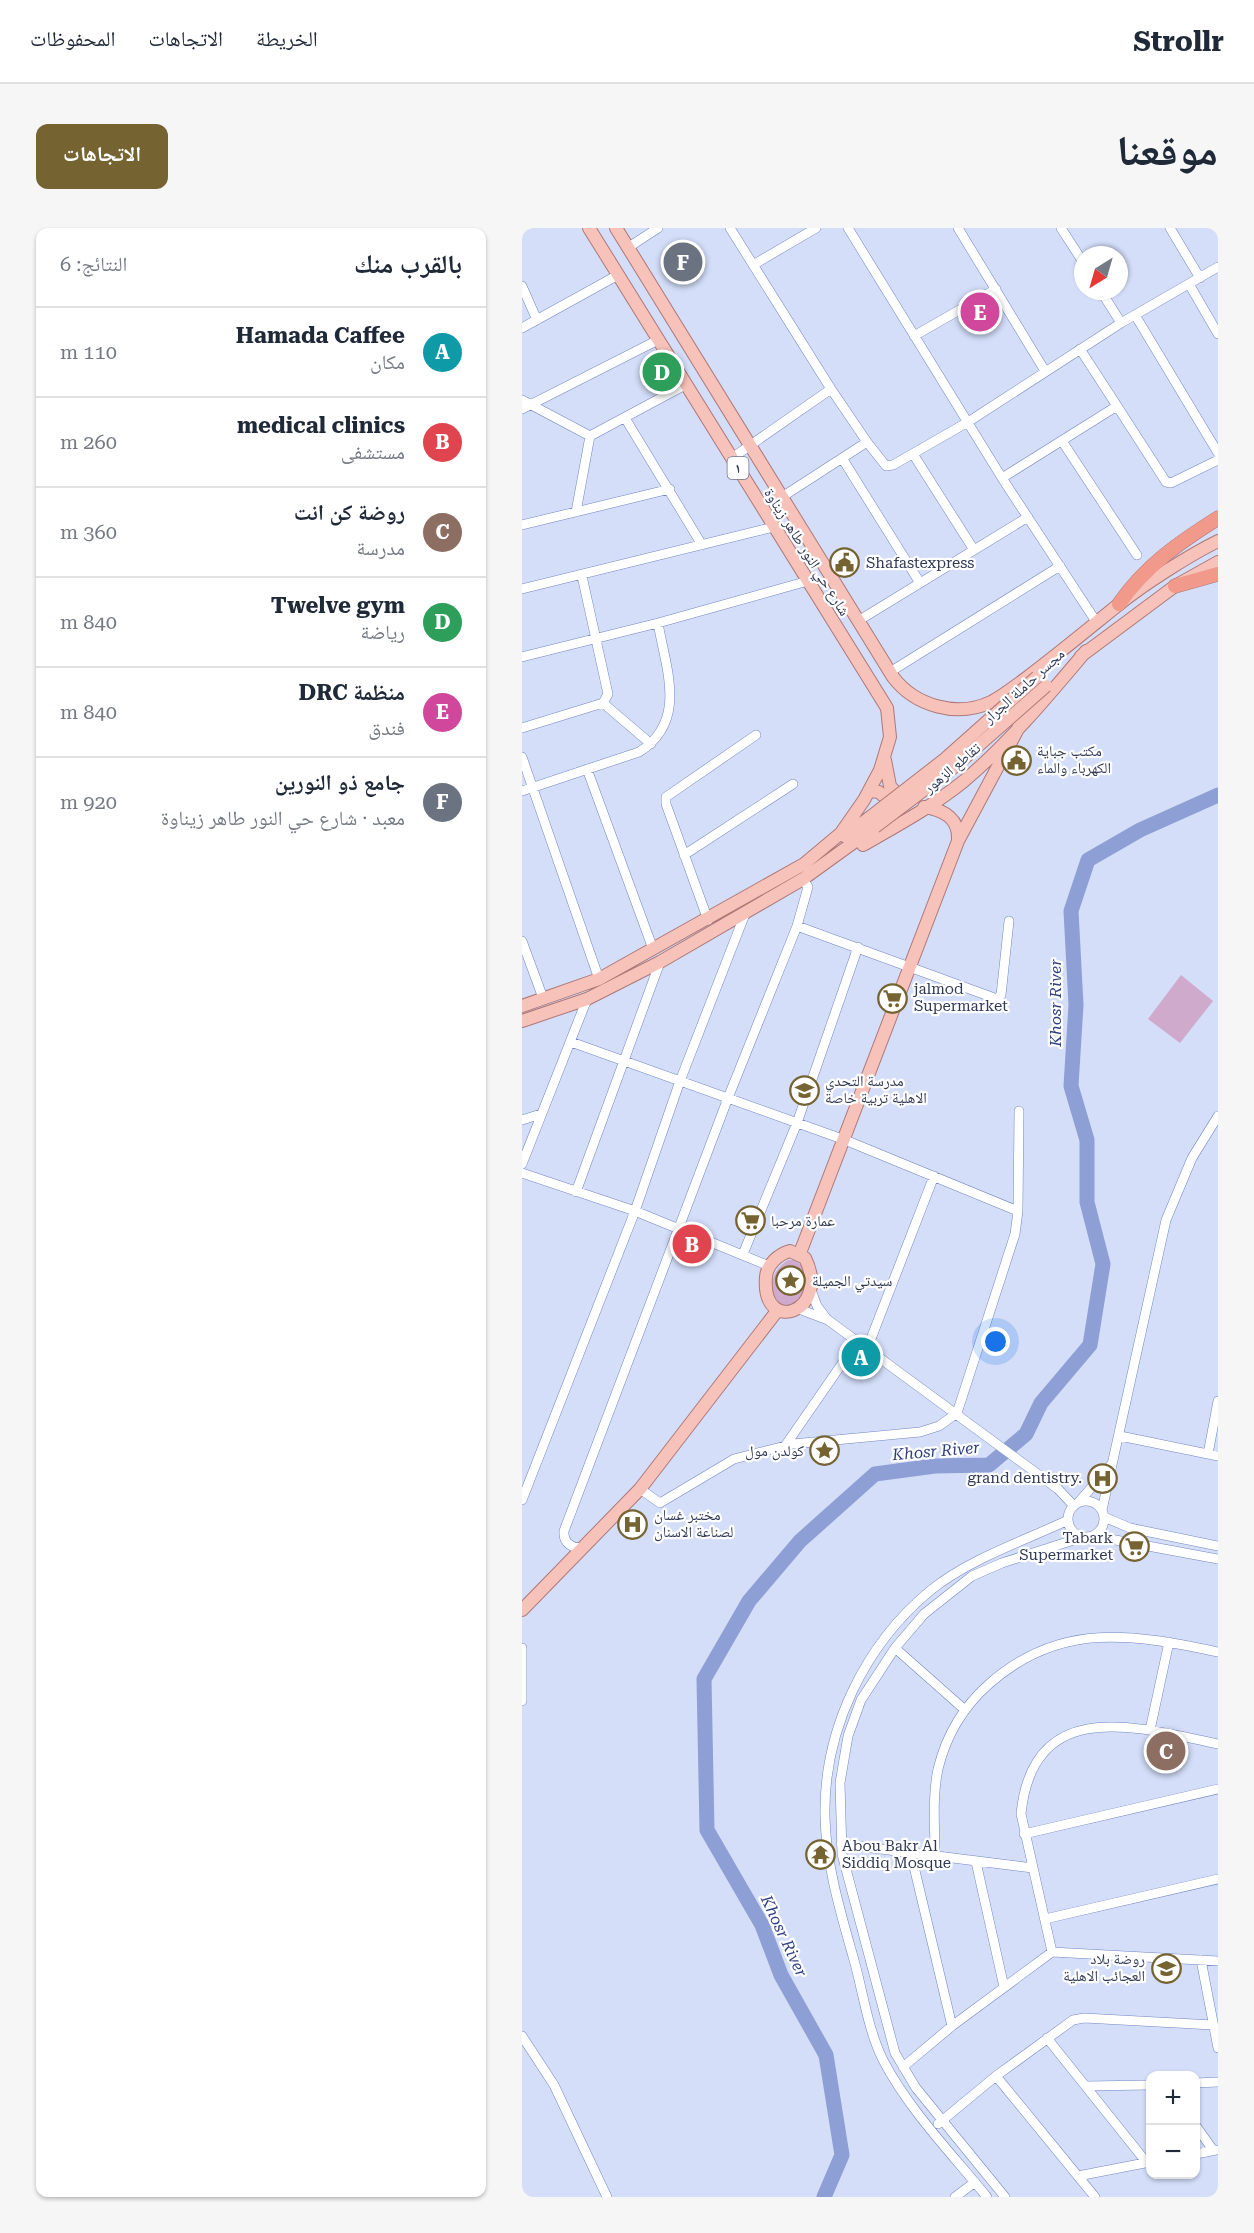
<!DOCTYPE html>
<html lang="ar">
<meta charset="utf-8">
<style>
:root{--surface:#fff;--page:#f6f6f7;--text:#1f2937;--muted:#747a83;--line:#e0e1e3;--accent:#756331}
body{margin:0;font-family:"Roboto Serif","Noto Naskh Arabic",serif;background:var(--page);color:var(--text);direction:rtl}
.controls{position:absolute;right:18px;bottom:18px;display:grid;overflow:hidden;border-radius:12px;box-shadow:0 2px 4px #0004}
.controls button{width:54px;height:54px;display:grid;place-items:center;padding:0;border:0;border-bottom:2px solid var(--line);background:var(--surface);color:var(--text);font:30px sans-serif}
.compass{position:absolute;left:552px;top:18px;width:54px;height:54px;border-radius:50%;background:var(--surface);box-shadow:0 2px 4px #0004;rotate:217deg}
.you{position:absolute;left:474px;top:1114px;width:21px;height:21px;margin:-15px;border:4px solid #fff;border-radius:50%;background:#1a73e8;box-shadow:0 0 0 9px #1a73e833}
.badge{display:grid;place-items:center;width:39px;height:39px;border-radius:50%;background:var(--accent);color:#fff;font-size:20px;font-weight:700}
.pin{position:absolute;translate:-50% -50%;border:3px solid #fff;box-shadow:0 2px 6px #0006}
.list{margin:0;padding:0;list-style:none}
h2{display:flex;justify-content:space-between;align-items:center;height:78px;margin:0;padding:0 24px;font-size:26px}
h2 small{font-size:20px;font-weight:400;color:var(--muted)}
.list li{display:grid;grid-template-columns:39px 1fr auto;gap:18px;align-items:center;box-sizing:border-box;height:90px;padding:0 24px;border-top:2px solid var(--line)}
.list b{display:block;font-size:22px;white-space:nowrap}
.list p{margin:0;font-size:20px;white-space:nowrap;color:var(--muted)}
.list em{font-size:20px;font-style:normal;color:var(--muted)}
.map{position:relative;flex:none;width:696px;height:1969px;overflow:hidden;direction:ltr;border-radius:12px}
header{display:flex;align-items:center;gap:36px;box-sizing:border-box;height:84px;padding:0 30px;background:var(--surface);border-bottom:2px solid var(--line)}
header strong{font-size:28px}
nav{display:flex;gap:33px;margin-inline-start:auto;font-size:21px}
.intro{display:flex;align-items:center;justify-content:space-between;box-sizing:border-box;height:144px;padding:0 36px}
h1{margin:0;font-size:42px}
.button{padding:15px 27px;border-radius:12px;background:var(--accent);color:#fff;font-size:21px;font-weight:700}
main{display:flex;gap:36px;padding:0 36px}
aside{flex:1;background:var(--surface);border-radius:12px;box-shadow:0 2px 4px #0004}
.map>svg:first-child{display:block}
.green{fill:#cfaacc}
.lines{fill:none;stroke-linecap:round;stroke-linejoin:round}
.river{stroke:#8d9fd4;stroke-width:15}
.minor-casing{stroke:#7286c4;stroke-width:10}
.major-casing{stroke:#ae7878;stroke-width:14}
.highway-casing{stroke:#ae7878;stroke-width:15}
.minor{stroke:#fff;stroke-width:9}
.major{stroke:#f7c2b9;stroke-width:12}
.highway{stroke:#f1998b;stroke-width:14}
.major-bridge-casing{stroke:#ae7878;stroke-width:14;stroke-linecap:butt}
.major-bridge{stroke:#f7c2b9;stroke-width:12}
.labels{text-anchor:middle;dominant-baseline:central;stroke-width:4.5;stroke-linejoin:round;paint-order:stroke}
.shield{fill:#fff;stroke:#6f7588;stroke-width:1.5}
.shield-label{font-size:14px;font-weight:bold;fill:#313a55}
.street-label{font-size:15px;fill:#313a55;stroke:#fff}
.poi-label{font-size:15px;fill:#313a55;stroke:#fff;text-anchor:start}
.water-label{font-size:16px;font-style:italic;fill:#2e3f80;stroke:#fff}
</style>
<header>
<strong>Strollr</strong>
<nav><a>الخريطة</a><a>الاتجاهات</a><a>المحفوظات</a></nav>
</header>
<div class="intro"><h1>موقعنا</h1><a class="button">الاتجاهات</a></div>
<main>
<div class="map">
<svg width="696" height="1969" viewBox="0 0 696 1969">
<rect width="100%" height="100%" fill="#d4def9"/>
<path class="green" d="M659 747 691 773 658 815 626 791Z
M266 1032H272L281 1038 284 1065 280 1075 261 1079C245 1064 247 1044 266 1032Z"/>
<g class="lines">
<path class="river" d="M302 1969 320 1927 304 1827 259 1747 240 1697 185 1602 182 1451 227 1373 278 1313 353 1246 413 1238 467 1237 504 1206 519 1175 568 1117 581 1036 565 974V912L549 858 554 777 549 683 566 632 618 602 696 567"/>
<defs>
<path id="minor" d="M208 0 309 161 345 214 364 238 371 237 446 194 599 95 696 39
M326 0 480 250 575 395
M436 0 523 143
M539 0 561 34
M648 0 678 50
M107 19 136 0
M231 37 294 0
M667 56 696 106
M0 58 15 92
M579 63 599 95
M613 87 696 225
M0 100 96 47
M392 108 474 61
M558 121 595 178
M0 172 68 208
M0 181 136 112
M103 190 180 317
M540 213 615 327
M391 226 452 322
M210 230 309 161
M320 230 398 355
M480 250 595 178 644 254 649 255 696 232
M260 269 345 214
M54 284 68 208 163 157
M0 297 148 261
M0 361 252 299
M336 393 506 289
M0 429 136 395 286 353
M368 444 538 338
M81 475 129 516
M0 500 81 475 86 466 60 348
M0 529 77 751
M65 541 131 721
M0 563 117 524C166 493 144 442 136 395
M162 627 271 556
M186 692 144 576V569L234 507
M275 698 475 771 479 767 487 693
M0 713 21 770
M49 814 323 912 496 983
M0 892 19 886
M0 936 65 771
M0 945 113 983 247 1038
M54 964 138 734
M221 1026 275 895 336 719
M289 1062 295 1078 304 1090
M277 1081 306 1092 536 1261 552 1278
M345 1121 412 948
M598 1208 696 1228
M263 1218 335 1114
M686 1226 696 1173
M118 1261 138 1275 212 1231 271 1216 398 1204 417 1198 435 1185 493 1006 496 983 497 883
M0 1272 113 983 158 853 223 686
M546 1291a18 18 0 1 1 36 0a18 18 0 1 1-36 0Z
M556 1275 589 1237
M580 1282 644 992 670 930 696 888
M582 1289 608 1300 696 1318
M572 1308 696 1331
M63 1319C51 1322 41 1315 42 1303L206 870 275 698 286 659 281 651
M0 1420V1473
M373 1420 443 1482
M628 1502 647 1414
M502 1606 696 1561
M319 1616 511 1640
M389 1626 430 1798
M413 1628C413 1599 410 1570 416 1541 424 1508 441 1479 467 1456 538 1393 610 1406 696 1424
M454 1634 482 1759
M523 1691 696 1651
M530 1724 499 1586C511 1467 616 1499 696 1516
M679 1732 696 1820
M0 1808 32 1857 85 1969
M525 1810 625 1935
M381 1839 430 1798 530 1724 696 1733
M474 1848 573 1969
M674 1855 696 1854
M564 1858 628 1857
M416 1896 474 1848 551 1792 562 1790 691 1797
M674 1898 691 1922
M674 1926 694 1922
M556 1948 628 1934
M433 1969 453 1954
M465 1969C430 1926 387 1882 361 1832 346 1802 341 1764 332 1732 319 1686 304 1637 303 1589 301 1503 342 1417 409 1362 449 1330 500 1314 546 1292
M483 1969 394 1860 373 1825 320 1626 318 1555 326 1508 339 1472 373 1420 402 1386 450 1348 480 1335 561 1309"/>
<path id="major" d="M94 0 371 449C393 478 435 490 469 474 481 468 492 459 503 451 535 427 565 402 596 377 622 356 666 328 696 313
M559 428 653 358 696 334
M363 532 368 558 382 574
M347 563 357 564 374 579
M402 579C422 582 437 590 436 612
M322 608 347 590
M341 617C376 597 411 578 442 553 487 515 526 468 564 423
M0 778 77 751 282 636 319 605 342 572 358 542 368 509 365 480 67 0
M0 793 65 771 138 734 281 651 353 599
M268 1023 283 1030C310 1084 239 1109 244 1049 245 1036 257 1026 268 1023Z
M278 1025 436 613 497 499 496 485 490 476
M0 1382 118 1261 255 1083"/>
<path id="highway" d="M653 358 696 346
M597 376C623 338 658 314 696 290"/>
</defs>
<use href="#minor" class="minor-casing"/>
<use href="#major" class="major-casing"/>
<use href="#highway" class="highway-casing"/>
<use href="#minor" class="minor"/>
<use href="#major" class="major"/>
<use href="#highway" class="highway"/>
<defs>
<path id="major-bridge" d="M347 590 423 531 515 449
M353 599 432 539 524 458"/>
</defs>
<use href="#major-bridge" class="major-bridge-casing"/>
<use href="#major-bridge" class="major-bridge"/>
</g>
<defs>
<symbol id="civic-ring" viewBox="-11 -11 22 22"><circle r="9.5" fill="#fff" stroke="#756331" stroke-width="1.5"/><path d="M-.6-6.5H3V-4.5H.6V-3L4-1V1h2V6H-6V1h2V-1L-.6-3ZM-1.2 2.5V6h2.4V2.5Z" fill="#756331"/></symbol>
<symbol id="supermarket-ring" viewBox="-11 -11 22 22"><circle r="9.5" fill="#fff" stroke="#756331" stroke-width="1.5"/><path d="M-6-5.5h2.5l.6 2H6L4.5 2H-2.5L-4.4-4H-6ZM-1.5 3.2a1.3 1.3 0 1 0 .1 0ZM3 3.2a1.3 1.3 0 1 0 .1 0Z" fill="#756331"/></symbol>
<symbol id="school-ring" viewBox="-11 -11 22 22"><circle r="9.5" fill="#fff" stroke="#756331" stroke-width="1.5"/><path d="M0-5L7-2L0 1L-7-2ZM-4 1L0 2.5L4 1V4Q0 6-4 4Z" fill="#756331"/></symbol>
<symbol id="sight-ring" viewBox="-11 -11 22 22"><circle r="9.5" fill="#fff" stroke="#756331" stroke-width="1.5"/><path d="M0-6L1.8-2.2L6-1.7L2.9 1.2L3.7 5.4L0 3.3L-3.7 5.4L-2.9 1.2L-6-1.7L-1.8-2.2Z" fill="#756331"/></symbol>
<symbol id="hospital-ring" viewBox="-11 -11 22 22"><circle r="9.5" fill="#fff" stroke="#756331" stroke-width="1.5"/><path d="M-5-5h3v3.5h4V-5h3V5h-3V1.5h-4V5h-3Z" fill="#756331"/></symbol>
<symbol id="temple-ring" viewBox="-11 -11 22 22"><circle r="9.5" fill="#fff" stroke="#756331" stroke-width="1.5"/><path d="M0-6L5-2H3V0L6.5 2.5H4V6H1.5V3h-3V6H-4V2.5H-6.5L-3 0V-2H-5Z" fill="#756331"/></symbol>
</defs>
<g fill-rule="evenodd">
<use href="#civic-ring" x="306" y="318" width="33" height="33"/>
<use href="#civic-ring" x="478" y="516" width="33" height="33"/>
<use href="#supermarket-ring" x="354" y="754" width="33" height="33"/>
<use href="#school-ring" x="266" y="846" width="33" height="33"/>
<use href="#supermarket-ring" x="212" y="976" width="33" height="33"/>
<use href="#sight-ring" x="252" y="1036" width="33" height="33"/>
<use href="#sight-ring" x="286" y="1206" width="33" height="33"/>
<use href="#hospital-ring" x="564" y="1234" width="33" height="33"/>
<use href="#hospital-ring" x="94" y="1280" width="33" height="33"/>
<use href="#supermarket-ring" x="596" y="1302" width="33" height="33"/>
<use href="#temple-ring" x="282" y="1610" width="33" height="33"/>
<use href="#school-ring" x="628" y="1724" width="33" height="33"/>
</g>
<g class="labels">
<rect class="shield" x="205.5" y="229" width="21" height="22" rx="4.5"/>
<g class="shield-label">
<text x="216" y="240">١</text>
</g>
<g class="street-label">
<text transform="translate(285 324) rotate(58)">شارع حي النور طاهر زيناوة</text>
<text transform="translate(502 458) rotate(-42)">مجسر حاملة الجرار</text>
<text transform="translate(430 540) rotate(-40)">تقاطع الزهور</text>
</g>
<g class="poi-label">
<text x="344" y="335">Shafastexpress</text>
<text x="515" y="523">مكتب جباية<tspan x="515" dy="17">الكهرباء والماء</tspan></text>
<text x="392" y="761">jalmod<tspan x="392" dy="17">Supermarket</tspan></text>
<text x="303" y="853">مدرسة التحدي<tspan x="303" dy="17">الاهلية تربية خاصة</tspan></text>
<text x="249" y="993">عمارة مرحبا</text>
<text x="290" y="1053">سيدتي الجميلة</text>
<text x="282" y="1223" text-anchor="end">كولدن مول</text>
<text x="560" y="1250" text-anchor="end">grand dentistry.</text>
<text x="132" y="1287">مختبر غسان<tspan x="132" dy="17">لصناعة الاسنان</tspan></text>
<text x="591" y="1310" text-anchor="end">Tabark<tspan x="591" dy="17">Supermarket</tspan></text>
<text x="320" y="1618">Abou Bakr Al<tspan x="320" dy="17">Siddiq Mosque</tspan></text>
<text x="623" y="1731" text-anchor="end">روضة بلاد<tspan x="623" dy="17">العجائب الاهلية</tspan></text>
</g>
<g class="water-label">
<text transform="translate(533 775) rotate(-90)">Khosr River</text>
<text transform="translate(414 1223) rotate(-5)">Khosr River</text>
<text transform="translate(262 1708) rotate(65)">Khosr River</text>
</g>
</g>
</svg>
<div class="controls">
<button>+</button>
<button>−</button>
</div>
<svg class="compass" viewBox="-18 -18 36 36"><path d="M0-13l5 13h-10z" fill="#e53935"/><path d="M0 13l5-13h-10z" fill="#747a83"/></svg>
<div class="you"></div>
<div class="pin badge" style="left:339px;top:1129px;background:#0f9aa8">A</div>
<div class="pin badge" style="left:170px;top:1016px;background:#e0444e">B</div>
<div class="pin badge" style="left:644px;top:1523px;background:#8d6e63">C</div>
<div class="pin badge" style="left:140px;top:144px;background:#2e9e5b">D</div>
<div class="pin badge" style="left:458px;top:84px;background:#d1479c">E</div>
<div class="pin badge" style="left:161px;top:34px;background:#6b7280">F</div>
</div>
<aside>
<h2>بالقرب منك<small>النتائج: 6</small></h2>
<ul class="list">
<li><span class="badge" style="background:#0f9aa8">A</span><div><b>Hamada Caffee</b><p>مكان</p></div><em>110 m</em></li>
<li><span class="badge" style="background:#e0444e">B</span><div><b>medical clinics</b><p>مستشفى</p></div><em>260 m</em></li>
<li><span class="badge" style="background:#8d6e63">C</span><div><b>روضة كن انت</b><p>مدرسة</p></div><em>360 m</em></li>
<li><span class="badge" style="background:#2e9e5b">D</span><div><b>Twelve gym</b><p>رياضة</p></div><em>840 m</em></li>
<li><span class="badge" style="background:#d1479c">E</span><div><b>منظمة DRC</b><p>فندق</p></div><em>840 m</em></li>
<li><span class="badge" style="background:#6b7280">F</span><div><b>جامع ذو النورين</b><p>معبد · شارع حي النور طاهر زيناوة</p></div><em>920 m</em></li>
</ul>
</aside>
</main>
